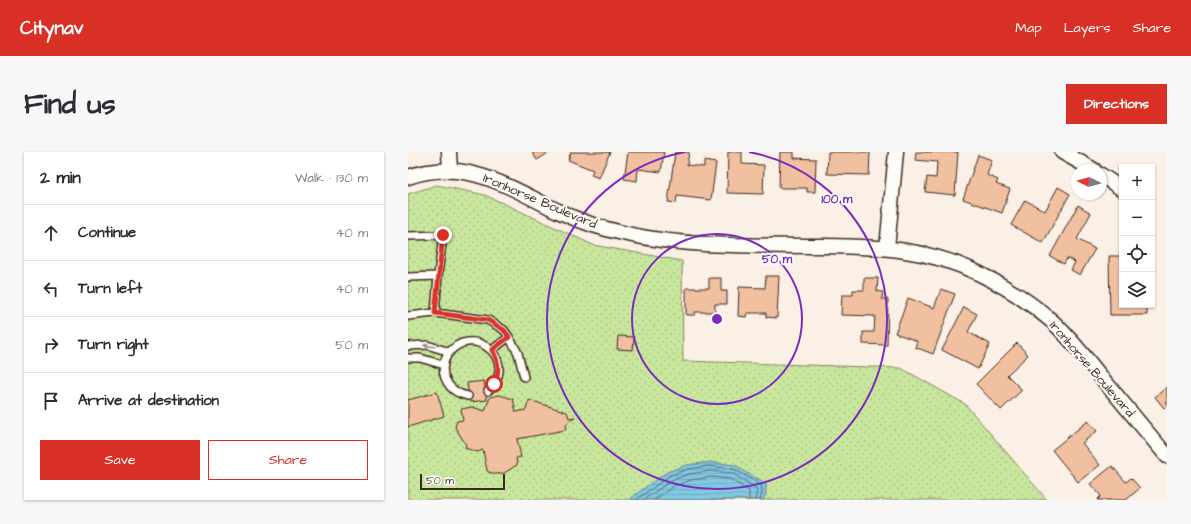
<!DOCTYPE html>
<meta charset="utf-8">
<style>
:root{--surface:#fff;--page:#f7f7f7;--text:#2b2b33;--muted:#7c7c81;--line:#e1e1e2;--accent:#d93025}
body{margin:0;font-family:"Architects Daughter",sans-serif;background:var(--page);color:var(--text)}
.controls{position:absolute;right:12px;top:12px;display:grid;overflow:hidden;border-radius:0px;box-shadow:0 1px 3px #0004}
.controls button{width:36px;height:36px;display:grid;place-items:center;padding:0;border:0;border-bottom:1px solid var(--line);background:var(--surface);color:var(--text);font:20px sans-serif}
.compass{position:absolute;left:663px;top:12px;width:36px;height:36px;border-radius:50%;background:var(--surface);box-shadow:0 1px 3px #0004;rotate:275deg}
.scale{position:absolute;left:12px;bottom:10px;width:85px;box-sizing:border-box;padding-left:4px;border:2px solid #3b2a1e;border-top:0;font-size:11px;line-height:14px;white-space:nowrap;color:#3b2a1e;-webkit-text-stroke:3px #fdfcf7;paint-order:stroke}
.stop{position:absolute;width:12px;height:12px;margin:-9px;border:3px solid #d93025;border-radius:50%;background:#fff}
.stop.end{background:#d93025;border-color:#fff;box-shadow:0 1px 4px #0008}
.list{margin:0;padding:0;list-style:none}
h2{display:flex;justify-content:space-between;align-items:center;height:52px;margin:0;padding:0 16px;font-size:17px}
h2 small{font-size:13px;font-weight:400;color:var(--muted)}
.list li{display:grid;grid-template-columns:26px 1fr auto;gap:12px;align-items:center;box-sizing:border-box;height:56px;padding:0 16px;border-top:1px solid var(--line)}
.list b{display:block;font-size:15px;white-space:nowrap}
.list em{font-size:13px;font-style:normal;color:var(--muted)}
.actions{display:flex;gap:8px;padding:12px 16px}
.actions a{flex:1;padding:9px 0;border:1px solid var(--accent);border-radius:0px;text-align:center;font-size:14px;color:var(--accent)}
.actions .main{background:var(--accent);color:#fff}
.icon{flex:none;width:22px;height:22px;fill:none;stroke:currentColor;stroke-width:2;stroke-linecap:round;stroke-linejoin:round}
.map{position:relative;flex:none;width:759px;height:348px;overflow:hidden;border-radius:0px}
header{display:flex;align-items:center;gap:24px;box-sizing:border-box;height:56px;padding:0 20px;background:var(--accent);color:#fff}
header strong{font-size:19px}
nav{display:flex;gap:22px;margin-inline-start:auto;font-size:14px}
.intro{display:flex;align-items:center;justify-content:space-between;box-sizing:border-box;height:96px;padding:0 24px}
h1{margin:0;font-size:28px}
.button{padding:10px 18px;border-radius:0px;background:var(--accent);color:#fff;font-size:14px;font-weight:700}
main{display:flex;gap:24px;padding:0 24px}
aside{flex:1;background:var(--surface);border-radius:0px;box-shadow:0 1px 3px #0004}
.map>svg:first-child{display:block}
.green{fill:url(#green-dots);stroke:#82885e}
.water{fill:url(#water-rules);stroke:#668994}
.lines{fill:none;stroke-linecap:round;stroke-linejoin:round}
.shore{stroke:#57696d;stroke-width:1}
.building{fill:#f1c0a1;stroke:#3b2a1e}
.service-casing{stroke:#3b2a1e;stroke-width:10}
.minor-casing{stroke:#3b2a1e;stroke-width:17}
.service{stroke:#fdfcf7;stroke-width:7}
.minor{stroke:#fdfcf7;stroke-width:14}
.oneway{fill:#9c938a}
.route{stroke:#d93025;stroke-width:5}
.ring{fill:none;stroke:#7b2cbf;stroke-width:2}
.labels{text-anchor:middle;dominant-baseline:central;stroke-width:4;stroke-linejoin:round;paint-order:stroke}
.street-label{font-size:13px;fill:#3b2a1e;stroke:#fdfcf7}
.centre{fill:#7b2cbf;stroke:#fdfcf7;stroke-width:2}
.ring-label{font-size:12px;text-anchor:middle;font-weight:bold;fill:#7b2cbf;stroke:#fdfcf7;stroke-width:4;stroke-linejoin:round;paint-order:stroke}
</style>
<header>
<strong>Citynav</strong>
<nav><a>Map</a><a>Layers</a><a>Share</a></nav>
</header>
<div class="intro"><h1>Find us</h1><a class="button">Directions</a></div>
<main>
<aside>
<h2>2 min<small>Walk · 130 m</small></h2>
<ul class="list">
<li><svg class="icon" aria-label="ahead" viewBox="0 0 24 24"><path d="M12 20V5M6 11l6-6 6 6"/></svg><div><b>Continue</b></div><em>40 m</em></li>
<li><svg class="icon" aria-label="left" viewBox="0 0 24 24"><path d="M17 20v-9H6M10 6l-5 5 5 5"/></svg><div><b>Turn left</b></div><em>40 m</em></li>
<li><svg class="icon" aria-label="right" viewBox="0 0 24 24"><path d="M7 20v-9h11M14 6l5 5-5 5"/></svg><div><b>Turn right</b></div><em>50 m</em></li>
<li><svg class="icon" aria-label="arrive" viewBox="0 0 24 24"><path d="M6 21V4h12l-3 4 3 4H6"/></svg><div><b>Arrive at destination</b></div></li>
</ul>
<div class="actions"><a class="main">Save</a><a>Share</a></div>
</aside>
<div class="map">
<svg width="759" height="348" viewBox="0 0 759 348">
<defs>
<pattern id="green-dots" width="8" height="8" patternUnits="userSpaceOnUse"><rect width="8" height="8" fill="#c9e69d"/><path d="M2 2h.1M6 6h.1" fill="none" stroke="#aec587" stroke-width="1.8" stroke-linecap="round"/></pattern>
<pattern id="water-rules" width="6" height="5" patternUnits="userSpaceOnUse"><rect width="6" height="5" fill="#82c8e3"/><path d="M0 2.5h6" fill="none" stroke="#71acc2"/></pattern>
</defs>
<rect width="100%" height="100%" fill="#fbf0e6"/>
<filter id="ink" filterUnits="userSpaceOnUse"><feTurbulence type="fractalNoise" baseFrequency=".025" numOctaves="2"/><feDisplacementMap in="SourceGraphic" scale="8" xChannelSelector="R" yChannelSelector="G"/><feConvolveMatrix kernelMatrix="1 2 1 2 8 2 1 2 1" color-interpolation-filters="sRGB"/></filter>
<g filter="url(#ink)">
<path class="green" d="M29 33 77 43 185 93 274 109 275 209 493 216 557 252 639 348H0V42Z"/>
<path class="water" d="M302 310 327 313 339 321 358 331V342L355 348H223L225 344 259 320 279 313Z"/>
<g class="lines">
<path class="shore" d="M228 348 261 324 280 317 301 314 326 317 353 333 354 341 352 348
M235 348 264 328 281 322 302 319 324 321 348 336 349 339 347 348
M246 348 266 334 283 328 302 325 322 327 341 339V348"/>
</g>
<path class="building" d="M124 0H142L129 8Z
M163 0H202L191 26 183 23 185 18 160 8Z
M220 0H256L253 20 230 17 229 29 216 27Z
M267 0H281L279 13 296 15V9L308 11 303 48 269 44 268 51 260 50Z
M320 0H334V12L356 13 355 42 319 41Z
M372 0H386V6L408 7 407 40H399V36H371Z
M420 0H462L461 23 419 22Z
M508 0H550L547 43 517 40 519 25 528 26 529 10 507 8Z
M570 3 584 8 579 23 590 28 588 32 602 37 594 61 555 47Z
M650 35 662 42 635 91 603 73 617 48 637 59Z
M670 53 683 61 669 87 687 97 672 123 663 118 667 110 659 106 656 112 642 104Z
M701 104H714V153H739V163H702Z
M358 124H371L369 166 358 165V161H339L338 165 330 164 331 135 357 136Z
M301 126H313V139H319V152H307V160H287V163H278V136H301Z
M456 126H470L469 139 475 140 474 147H480L479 193 455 192V180H466L467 164 433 163 434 143H445V138H456Z
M533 137 547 142 525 202 507 195 509 189 487 181 500 146 526 156Z
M556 155 569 162 560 180 582 192 570 217 534 198Z
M210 184 226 185 225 198 209 197Z
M609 191 620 203 599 223 614 238 593 258 568 232Z
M76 229 79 248 62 250 59 231Z
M759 235V254L756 256 747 245Z
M29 240 36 264 0 275V248Z
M92 243 105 247 108 260 118 258 121 248 159 260 161 266 167 265 159 271 157 278 109 287 113 305 108 306 109 313 96 321 89 322 80 320 79 318 75 298 69 300 57 296 58 293 47 275 49 269 55 268 53 257 64 255 77 259 82 245Z
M680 269 689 279 674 291 692 313 670 330 644 298Z
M704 314 718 330 723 326 732 336 718 348H689L693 344 682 332Z"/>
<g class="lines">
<defs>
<path id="service" d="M0 84 35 83 30 124
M0 125 30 124 27 161
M0 164 27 161 80 168 96 178 101 185 110 201 116 225
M0 194 19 193 42 200
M84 198 101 185
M0 206H12L36 213
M60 244C49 242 41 236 37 226 34 219 35 209 40 202 62 172 106 203 86 232 85 235 82 237 80 239"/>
<path id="minor" d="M41 0 42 19
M654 0 686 18
M693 23 714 37
M0 25C56 5 101 35 150 59 171 69 195 77 219 82 282 96 347 93 411 94 468 95 517 95 570 121 597 134 622 150 645 170 663 187 678 206 693 225 715 251 737 278 759 304
M479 96 488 0"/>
</defs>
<use href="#service" class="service-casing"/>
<use href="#minor" class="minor-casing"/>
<use href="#service" class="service"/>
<use href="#minor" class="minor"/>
</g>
<defs><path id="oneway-solid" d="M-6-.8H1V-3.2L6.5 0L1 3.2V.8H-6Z"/></defs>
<use class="oneway" href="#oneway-solid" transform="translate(21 194) rotate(-172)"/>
</g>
<g class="lines" filter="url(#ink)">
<path class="route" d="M35 83 27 161 80 168 96 178 101 185 84 198C91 210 92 219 86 232"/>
</g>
<g class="ring">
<circle cx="309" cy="167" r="85"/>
<path d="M341 0A170 170 0 1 1 277 0"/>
</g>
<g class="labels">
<g class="street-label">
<text transform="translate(132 49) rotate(23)">Ironhorse Boulevard</text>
<text transform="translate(684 217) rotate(49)">Ironhorse Boulevard</text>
</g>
</g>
<circle cx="309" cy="167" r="6" class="centre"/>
<g class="ring-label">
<text x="429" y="51">100 m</text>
<text x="369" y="111">50 m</text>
</g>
</svg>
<div class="controls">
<button>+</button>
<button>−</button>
<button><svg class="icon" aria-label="locate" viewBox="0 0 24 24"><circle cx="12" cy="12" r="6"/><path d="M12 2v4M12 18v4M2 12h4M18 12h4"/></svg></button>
<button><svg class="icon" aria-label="layers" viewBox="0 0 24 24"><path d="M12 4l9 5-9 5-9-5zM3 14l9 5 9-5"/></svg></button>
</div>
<svg class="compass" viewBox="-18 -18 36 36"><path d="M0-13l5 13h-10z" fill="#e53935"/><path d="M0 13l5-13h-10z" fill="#7c7c81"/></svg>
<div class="scale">50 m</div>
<div class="stop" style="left:86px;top:232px"></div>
<div class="stop end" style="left:35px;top:83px"></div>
</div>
</main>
